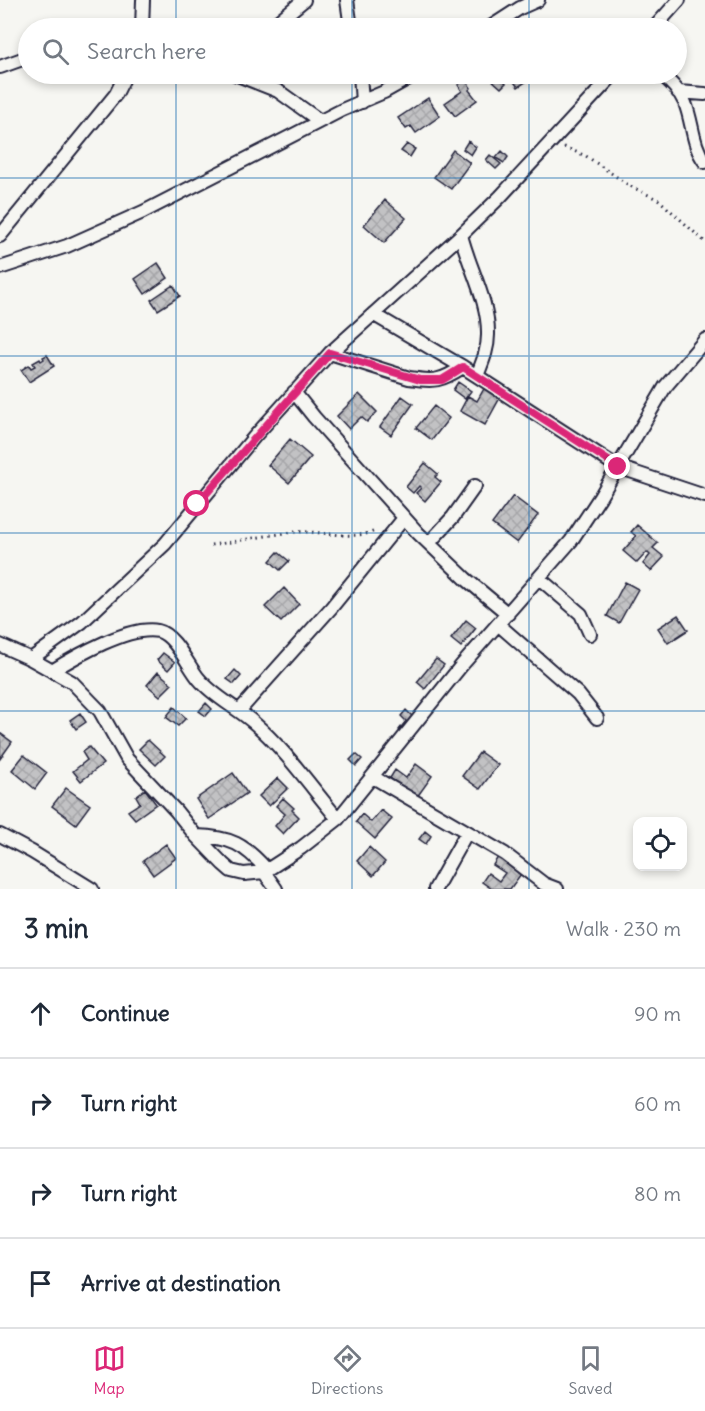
<!DOCTYPE html>
<meta charset="utf-8">
<style>
:root{--surface:#fff;--page:#f6f6f7;--text:#1f2937;--muted:#747a83;--line:#e0e1e3;--accent:#db2777}
body{margin:0;font-family:Delius,sans-serif;background:var(--page);color:var(--text)}
.controls{position:absolute;right:18px;bottom:18px;display:grid;overflow:hidden;border-radius:12px;box-shadow:0 3px 9px #0003}
.controls button{width:54px;height:54px;display:grid;place-items:center;padding:0;border:0;border-bottom:2px solid var(--line);background:var(--surface);color:var(--text);font:30px sans-serif}
.stop{position:absolute;width:18px;height:18px;margin:-14px;border:4px solid #db2777;border-radius:50%;background:#fff}
.stop.end{background:#db2777;border-color:#fff;box-shadow:0 2px 6px #0008}
.list{margin:0;padding:0;list-style:none}
h2{display:flex;justify-content:space-between;align-items:center;height:78px;margin:0;padding:0 24px;font-size:26px}
h2 small{font-size:20px;font-weight:400;color:var(--muted)}
.list li{display:grid;grid-template-columns:39px 1fr auto;gap:18px;align-items:center;box-sizing:border-box;height:90px;padding:0 24px;border-top:2px solid var(--line)}
.list b{display:block;font-size:22px;white-space:nowrap}
.list em{font-size:20px;font-style:normal;color:var(--muted)}
.icon{flex:none;width:33px;height:33px;fill:none;stroke:currentColor;stroke-width:2;stroke-linecap:round;stroke-linejoin:round}
.map{position:relative;flex:none;width:705px;height:889px;overflow:hidden}
.search{position:absolute;background:var(--surface);box-shadow:0 3px 9px #0003;left:18px;right:18px;top:18px;height:66px;display:flex;align-items:center;gap:15px;box-sizing:border-box;padding:0 21px;border-radius:33px;color:var(--muted);font-size:22px}
.sheet{height:438px;background:var(--surface)}
nav{display:flex;justify-content:space-around;align-items:center;box-sizing:border-box;height:84px;border-top:2px solid var(--line);background:var(--surface);font-size:16px;color:var(--muted)}
nav a{display:grid;justify-items:center;gap:3px}
nav .on{color:var(--accent)}
.map>svg:first-child{display:block}
.building{fill:url(#building-cross-hatch);stroke:#22223b;stroke-width:1.5}
.lines{fill:none;stroke-linecap:round;stroke-linejoin:round}
.minor-casing{stroke:#22223b;stroke-width:16}
.path{stroke:#22223b;stroke-width:3;stroke-dasharray:1.5 4.5;stroke-linecap:butt}
.minor{stroke:#f6f6f2;stroke-width:12}
.route{stroke:#db2777;stroke-width:8}
.grid{fill:none;stroke:#1f6fb2;stroke-width:1.5;stroke-opacity:0.55}
</style>
<div class="map">
<svg width="705" height="889" viewBox="0 0 705 889">
<defs>
<pattern id="building-cross-hatch" width="8" height="8" patternUnits="userSpaceOnUse" patternTransform="scale(1.5)"><rect width="8" height="8" fill="#c2c2c4"/><path d="M0 0l8 8M0 8l8-8" fill="none" stroke="#a6a6a9"/></pattern>
</defs>
<rect width="100%" height="100%" fill="#f6f6f2"/>
<filter id="ink" filterUnits="userSpaceOnUse"><feTurbulence type="fractalNoise" baseFrequency=".0167" numOctaves="2"/><feDisplacementMap in="SourceGraphic" scale="12" xChannelSelector="R" yChannelSelector="G"/><feConvolveMatrix kernelMatrix="1 2 1 2 8 2 1 2 1" color-interpolation-filters="sRGB"/></filter>
<g filter="url(#ink)">
<path class="building" d="M497 74 506 83 501 88 491 79Z
M508 74H538L518 87Z
M465 79 471 88 469 90 477 100 455 116 445 103 462 91 458 85Z
M428 98 440 116 416 133 411 126 406 129 398 118Z
M468 141 476 147 471 155 463 149Z
M407 144 415 149 410 157 401 151Z
M453 150 470 163 451 189 434 177Z
M502 151 508 157 504 163 496 158Z
M490 155 501 164 496 169 486 160Z
M385 200 406 218 384 243 364 225Z
M158 263 168 278 145 294 135 279Z
M173 285 180 296 158 310 151 300Z
M47 355 54 366 29 382 21 370 29 365 31 368 35 366 33 363 40 359 41 361 44 359 43 357Z
M458 382 471 391 465 399 453 390Z
M485 387 501 396 485 425 460 411 468 396 477 401Z
M359 394 377 412 367 422 361 417 349 429 337 416Z
M402 396 413 404 391 435 380 427Z
M434 406 449 418 432 440 416 428Z
M290 439 311 457 289 483 268 465Z
M425 463 438 474 435 477 441 482 425 501 416 493 421 488 419 486 413 493 406 487Z
M513 496 538 515 517 543 492 524Z
M637 525 658 543 653 548 664 557 651 571 643 564 650 555 647 552 637 563 623 551 636 536 631 532Z
M278 552 289 561 280 570 270 561Z
M625 582 638 589 619 623 607 616Z
M284 588 299 604 281 622 265 607Z
M678 615 688 630 668 643 658 628Z
M466 620 476 628 461 647 451 639Z
M163 653 175 662 168 670 157 660Z
M436 659 444 665 425 689 417 682Z
M235 670 241 676 234 684 227 679Z
M158 672 172 684 160 696 147 685Z
M206 703 212 709 206 716 199 711Z
M174 707 186 718 178 726 166 717Z
M406 710 416 720 404 734 399 730 406 721 401 716Z
M80 713 86 722 76 729 70 720Z
M0 733 12 742 0 759Z
M148 740 165 756 156 765 139 749Z
M89 747 103 764 81 781 73 771 87 760 82 752Z
M480 752 498 765 480 789 462 776Z
M356 754 362 759 356 766 350 760Z
M24 755 47 773 35 789 12 770Z
M416 764 432 776 417 797 390 778 395 770 406 778Z
M233 773 247 793 209 819 196 799Z
M278 778 288 788 269 806 259 796Z
M66 788 90 805 76 824 52 806Z
M145 789 156 804 135 819 128 811 140 803 136 796Z
M283 798 294 808 292 810 299 817 283 834 275 826 285 814 276 806Z
M381 810 392 819 375 839 356 822 362 814 371 822Z
M425 831 431 836 426 844 419 839Z
M166 844 176 858 153 875 143 861Z
M369 847 385 862 373 876 357 861Z
M498 857 521 874 510 889H492L482 882 488 873 499 881 505 873 493 865Z"/>
<g class="lines">
<defs>
<path id="minor" d="M347 0 351 28
M142 28 143 0
M270 28 304 0
M489 28 520 8 538 0
M654 28 679 0
M0 67 28 57
M235 74 278 91 320 121
M360 74 362 102
M661 74C670 82 680 91 685 103 693 123 692 145 705 162
M678 92 705 94
M461 235C469 268 489 301 488 335 488 350 482 363 477 376
M0 236 116 94 126 74
M0 268 67 246 143 212 342 110 384 92 416 74
M373 314 463 367 618 467 705 496
M330 353 409 378C435 382 441 381 463 367
M294 392 314 417 418 533 466 579 508 614
M429 543 453 517 475 486
M539 578 581 614 590 634
M499 625 578 694 597 718
M0 645 31 659 72 682 100 711 127 759 176 811 196 836 223 864 231 871 244 874 264 872 301 848 338 819 461 666 571 541 600 497 665 387 705 340
M31 659 82 622 165 544 255 436 330 353 461 235 500 197 614 74
M52 671C76 656 130 625 158 631 175 635 188 666 199 679 214 697 236 707 253 722 285 749 311 787 338 819
M239 711 331 608 404 518
M373 777 505 854 544 884 557 889
M0 835 32 852 92 889
M196 836C231 837 244 844 267 870
M264 872 276 889
M435 889 467 832"/>
</defs>
<use href="#minor" class="minor-casing"/>
<path class="path" d="M564 147 586 156 630 186 659 200 705 242
M211 545C239 541 267 535 295 532 321 530 352 541 375 531"/>
<use href="#minor" class="minor"/>
</g>
</g>
<g class="lines" filter="url(#ink)">
<path class="route" d="M197 504 330 353 420 380H442L463 367 618 467"/>
</g>
<path class="grid" d="M176 0V28M352 0V28M529 0V28M176 74V889M352 74V889M529 74V889M0 178H705M0 356H705M0 533H705M0 711H705"/>
</svg>
<div class="controls">
<button><svg class="icon" aria-label="locate" viewBox="0 0 24 24"><circle cx="12" cy="12" r="6"/><path d="M12 2v4M12 18v4M2 12h4M18 12h4"/></svg></button>
</div>
<div class="stop" style="left:197px;top:504px"></div>
<div class="stop end" style="left:618px;top:467px"></div>
<div class="search"><svg class="icon" aria-label="search" viewBox="0 0 24 24"><circle cx="10" cy="10" r="6"/><path d="M15 15l6 6"/></svg>Search here</div>
</div>
<section class="sheet">
<h2>3 min<small>Walk · 230 m</small></h2>
<ul class="list">
<li><svg class="icon" aria-label="ahead" viewBox="0 0 24 24"><path d="M12 20V5M6 11l6-6 6 6"/></svg><div><b>Continue</b></div><em>90 m</em></li>
<li><svg class="icon" aria-label="right" viewBox="0 0 24 24"><path d="M7 20v-9h11M14 6l5 5-5 5"/></svg><div><b>Turn right</b></div><em>60 m</em></li>
<li><svg class="icon" aria-label="right" viewBox="0 0 24 24"><path d="M7 20v-9h11M14 6l5 5-5 5"/></svg><div><b>Turn right</b></div><em>80 m</em></li>
<li><svg class="icon" aria-label="arrive" viewBox="0 0 24 24"><path d="M6 21V4h12l-3 4 3 4H6"/></svg><div><b>Arrive at destination</b></div></li>
</ul>
</section>
<nav>
<a class="on"><svg class="icon" aria-label="map" viewBox="0 0 24 24"><path d="M3 6l6-2 6 2 6-2v14l-6 2-6-2-6 2zM9 4v14M15 6v14"/></svg>Map</a>
<a><svg class="icon" aria-label="directions" viewBox="0 0 24 24"><path d="M12 3l9 9-9 9-9-9zM9 14v-3h6M13 9l2 2-2 2"/></svg>Directions</a>
<a><svg class="icon" aria-label="saved" viewBox="0 0 24 24"><path d="M7 4h10v16l-5-4-5 4z"/></svg>Saved</a>
</nav>
